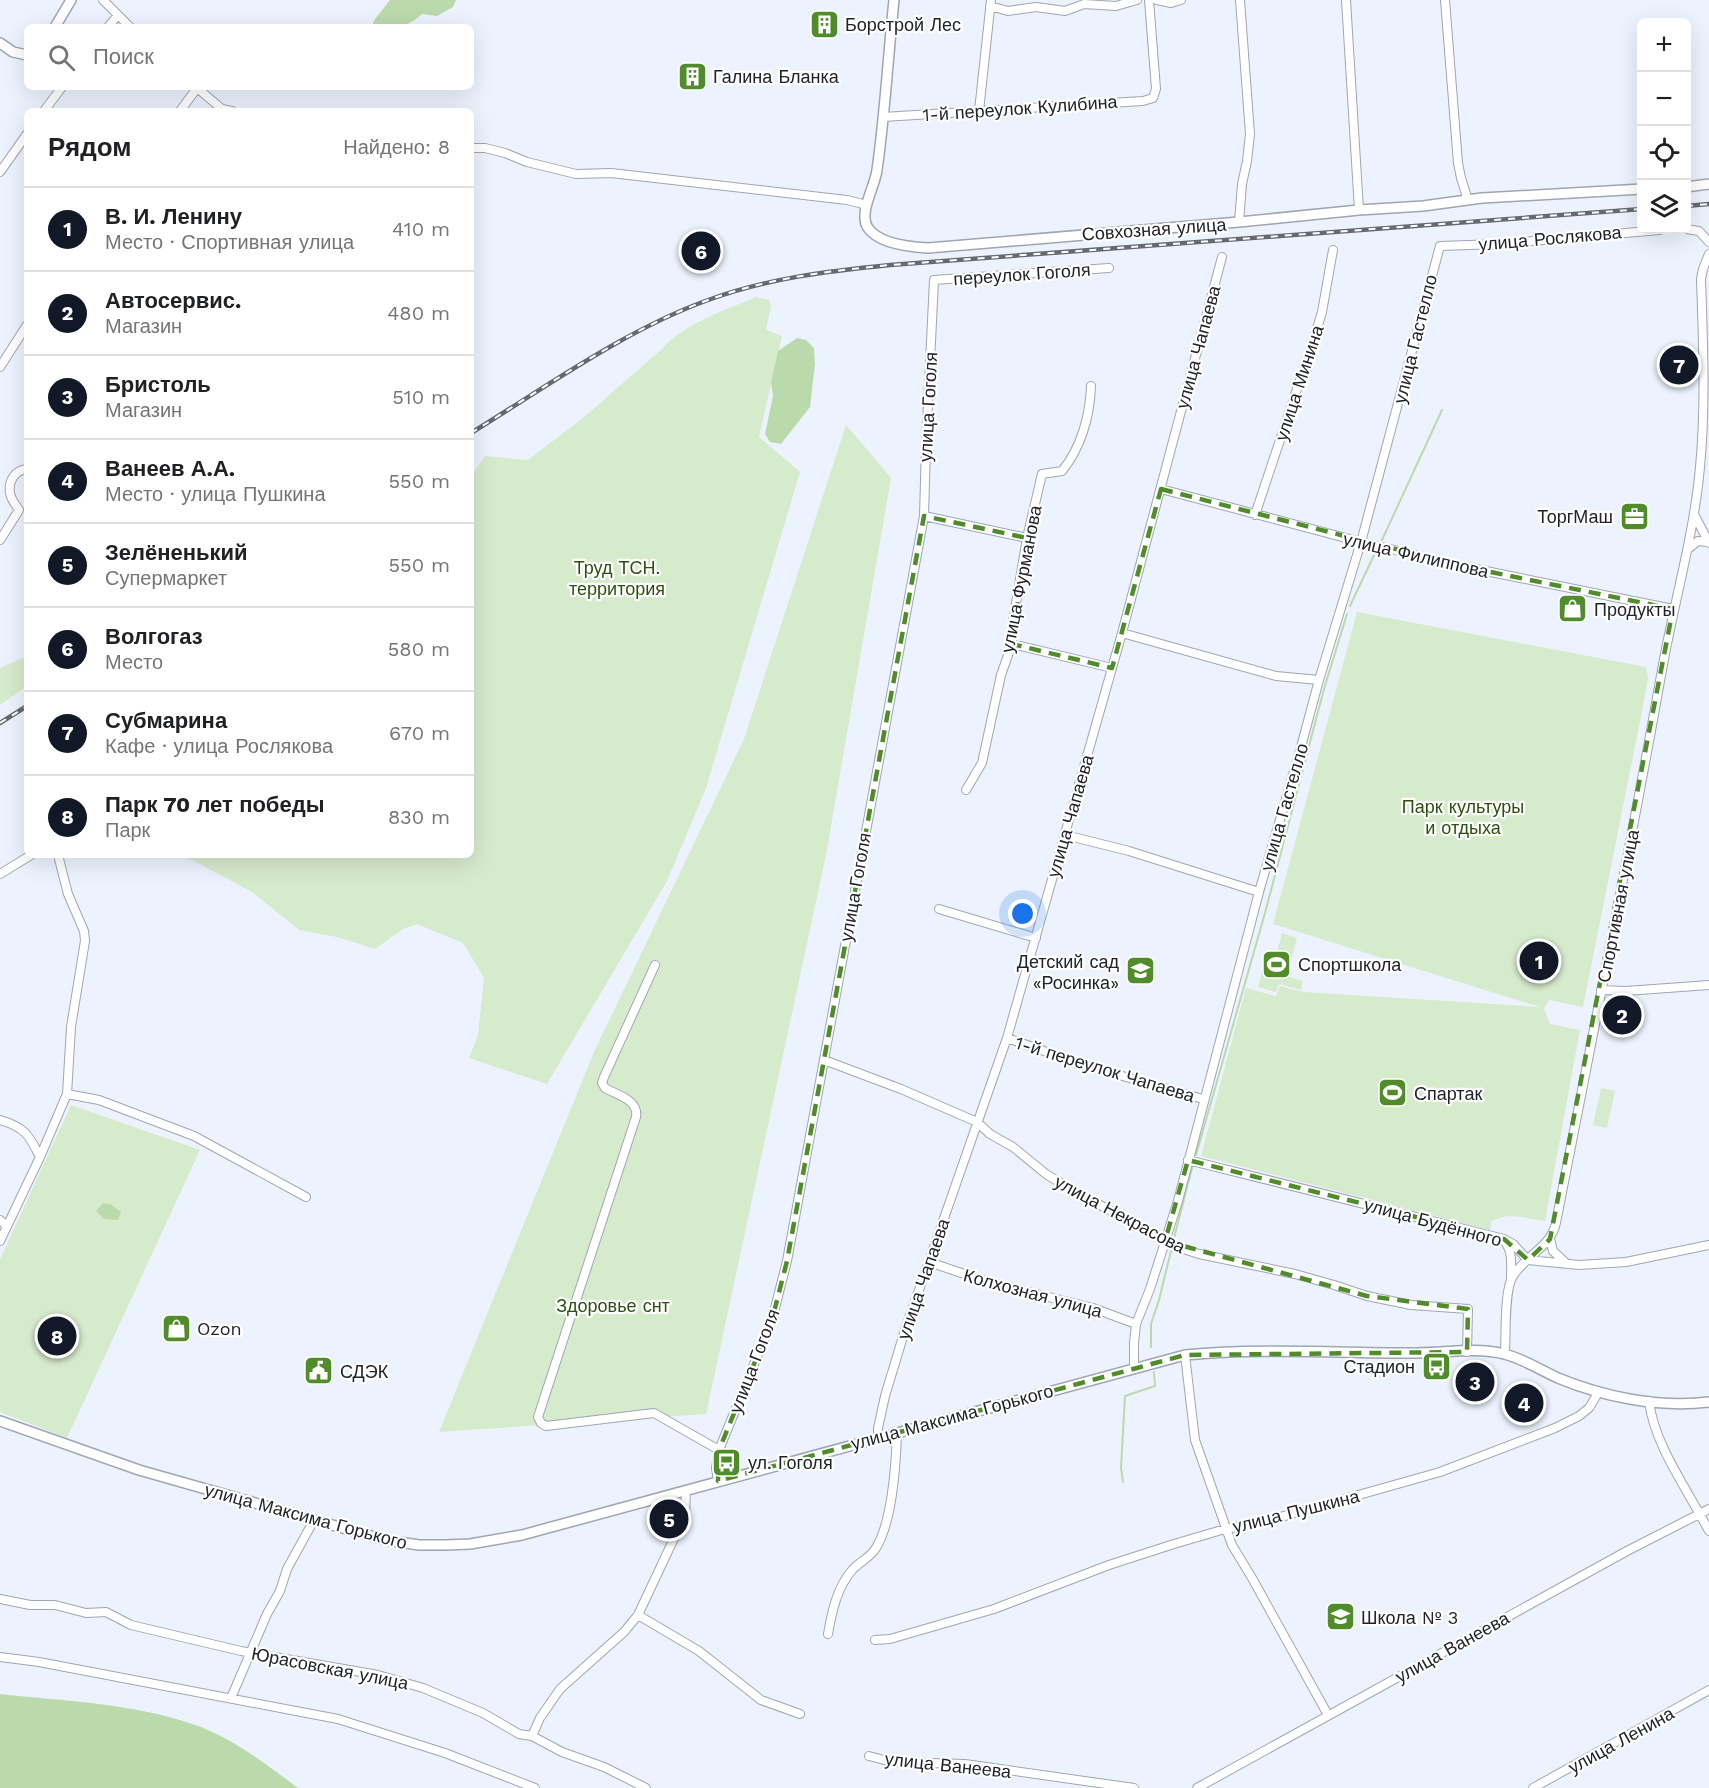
<!DOCTYPE html>
<html lang="ru">
<meta charset="utf-8">
<style>
:root{--surface:#fff;--page:#f6f6f6;--text:#202124;--muted:#757577;--line:#e0e0e0;--accent:#111827}
body{margin:0;font-family:"Work Sans",sans-serif;background:var(--page);color:var(--text)}
.controls{position:absolute;right:18px;top:18px;display:grid;overflow:hidden;border-radius:9px;box-shadow:0 6px 24px #0002}
.controls button{width:54px;height:54px;display:grid;place-items:center;padding:0;border:0;border-bottom:2px solid var(--line);background:var(--surface);color:var(--text);font:30px sans-serif}
.you{position:absolute;left:1023px;top:914px;width:21px;height:21px;margin:-15px;border:4px solid #fff;border-radius:50%;background:#1a73e8;box-shadow:0 0 0 9px #1a73e833}
.badge{display:grid;place-items:center;width:39px;height:39px;border-radius:50%;background:var(--accent);color:#fff;font-size:20px;font-weight:700}
.pin{position:absolute;translate:-50% -50%;border:3px solid #fff;box-shadow:0 2px 6px #0006}
.list{margin:0;padding:0;list-style:none}
h2{display:flex;justify-content:space-between;align-items:center;height:78px;margin:0;padding:0 24px;font-size:26px}
h2 small{font-size:20px;font-weight:400;color:var(--muted)}
.list li{display:grid;grid-template-columns:39px 1fr auto;gap:18px;align-items:center;box-sizing:border-box;height:84px;padding:0 24px;border-top:2px solid var(--line)}
.list b{display:block;font-size:22px;white-space:nowrap}
.list p{margin:0;font-size:20px;white-space:nowrap;color:var(--muted)}
.list em{font-size:20px;font-style:normal;color:var(--muted)}
.icon{flex:none;width:33px;height:33px;fill:none;stroke:currentColor;stroke-width:2;stroke-linecap:round;stroke-linejoin:round}
.map{position:relative;flex:none;width:1709px;height:1788px;overflow:hidden}
.search{position:absolute;background:var(--surface);box-shadow:0 6px 24px #0002;left:24px;top:24px;width:450px;height:66px;display:flex;align-items:center;gap:15px;box-sizing:border-box;padding:0 21px;border-radius:9px;color:var(--muted);font-size:22px}
.panel{position:absolute;background:var(--surface);box-shadow:0 6px 24px #0002;left:24px;top:108px;width:450px;height:750px;border-radius:9px}
.map>svg:first-child{display:block}
.green{fill:#d6eacc}
.water{fill:#bbdaac}
.lines{fill:none;stroke-linecap:round;stroke-linejoin:round}
.stream{stroke:#bbdaac;stroke-width:2}
.minor-casing{stroke:#9ea6b2;stroke-width:10}
.tertiary-casing{stroke:#9ea6b2;stroke-width:12}
.minor{stroke:#fff;stroke-width:8}
.tertiary{stroke:#fff;stroke-width:9}
.rail-casing{stroke:#656970;stroke-width:4.5}
.rail{stroke:#fff;stroke-width:2;stroke-dasharray:7;stroke-linecap:butt}
.marked{fill:none;stroke:#518c2a;stroke-width:4.5;stroke-dasharray:12 8;stroke-linejoin:round}
.labels{text-anchor:middle;dominant-baseline:central;stroke-width:4.5;stroke-linejoin:round;paint-order:stroke}
.poi-label{font-size:18px;fill:#202328;stroke:#fff;text-anchor:start}
.street-label{font-size:18px;fill:#202328;stroke:#fff}
.park-label{font-size:18px;fill:#2b5011;stroke:#fff}
</style>
<div class="map">
<svg width="1709" height="1788" viewBox="0 0 1709 1788">
<rect width="100%" height="100%" fill="#ecf3fe"/>
<path class="green" d="M756 297 769 300 771 306 766 330 782 336 759 437 800 472 706 788 667 881 547 1084 469 1058 478 1035 484 978 463 943 417 924 403 929 375 949 337 937 299 930 252 892 194 861 177 855H471V476L485 456 528 460 583 418 662 349C683 324 726 310 756 297Z
M846 425 891 478 826 855 706 1414 439 1432 594 1052 744 739Z
M1357 612 1646 667 1648 678 1643 706 1583 1007 1549 1000 1544 1008 1550 1024 1580 1030 1545 1221C1528 1219 1506 1211 1491 1222L1490 1230 1201 1156 1246 988 1276 996 1280 986 1303 992 1540 1007 1273 924Z
M27 656V686L0 705V668Z
M1282 933 1297 938 1287 976 1303 981 1301 990 1279 984 1276 992 1258 987 1268 950 1277 952Z
M1601 1088 1615 1091 1607 1128 1593 1125Z
M71 1105 200 1150 67 1438 0 1412V1259Z"/>
<path class="water" d="M390 0H456L453 7 437 16 422 14C403 31 395 27 371 27L375 19Z
M797 338 806 340 814 348 815 364 810 407 781 444 770 442 765 434 773 396 771 383 778 351Z
M103 1203 110 1204 121 1212 118 1220 104 1219 96 1211Z
M0 1694C62 1701 132 1703 192 1724 230 1736 266 1764 298 1788H0Z"/>
<g class="lines">
<path class="stream" d="M1382 540 1442 410
M1350 606 1375 553
M1196 1155 1265 913 1324 689 1347 614
M1174 1238 1192 1168
M1151 1347V1324L1159 1300 1171 1251
M1123 1482 1121 1468 1125 1396 1155 1386 1154 1372"/>
<defs>
<path id="minor" d="M103 0 130 27
M1157 0 1171 3 1181 0
M1346 0 1359 210
M1445 0 1458 163 1461 178 1468 200
M990 6 1008 11 1036 7 1065 11 1084 4 1116 6 1137 0
M108 27 118 15
M196 87 222 109 232 111
M44 111 62 87
M180 111 197 88
M979 111 991 0
M883 117 1143 101 1153 98 1156 89 1149 0
M471 148H485L505 153 527 162 576 174 611 173 847 200 867 205
M0 172 27 134
M1239 222 1242 184 1247 161 1250 134 1240 0
M1686 229 1699 231 1709 242
M0 367 27 325
M1161 489 1361 542 1466 567 1673 609
M1694 514 1709 543
M1255 515 1315 335 1322 312 1333 250
M924 516 1027 538
M0 540 19 510C16 505 11 500 10 493 8 481 15 470 27 469
M1688 549 1698 541 1708 542
M1122 633 1276 676 1319 680
M1012 644 1112 668
M966 790 982 763 1001 675 1012 644 1013 621 1027 538 1042 474 1062 471C1081 448 1090 416 1091 386
M1065 835 1129 851 1259 892
M0 874 31 855
M939 909 1036 938
M655 965 604 1077 602 1083 605 1088C617 1095 639 1100 636 1117L538 1417 541 1423 546 1426 654 1413 719 1450
M1601 990 1626 991 1709 985
M1007 1038 1084 1065 1203 1099
M824 1060 901 1089 977 1122 990 1134 1013 1147 1046 1174 1072 1190 1180 1248 1199 1254 1295 1274 1334 1285 1367 1296 1411 1305 1468 1309 1467 1352
M67 1094 99 1100 194 1136 306 1197
M0 1120C25 1127 29 1135 40 1157
M1188 1160 1504 1239 1513 1244 1528 1260 1579 1265 1626 1262 1709 1245
M0 1220 7 1226
M1550 1239 1553 1251 1567 1264
M0 1241 40 1157 67 1094 71 1027 85 941 84 931 68 894 58 855
M1505 1242C1513 1252 1511 1265 1511 1278
M929 1262 988 1282 1093 1308 1136 1324
M1505 1354C1506 1336 1504 1289 1513 1276 1525 1256 1551 1247 1556 1223 1592 1039 1629 855 1662 670 1674 602 1694 535 1700 467 1706 405 1703 341 1701 279L1703 269 1709 254
M1185 1355 1195 1440 1232 1545 1252 1578 1328 1715
M1134 1367V1343L1136 1324 1150 1289 1178 1201 1259 892 1301 747 1319 680 1361 542 1440 246 1498 244 1660 230
M1649 1401C1654 1445 1689 1492 1709 1531
M878 1438V1428L885 1396 905 1330 1007 1038 1122 633 1222 257
M718 1481 716 1468 719 1450 772 1320 787 1261 924 516 926 445 934 280 1109 268
M0 1599 30 1605H55L86 1613 106 1612 131 1625 241 1651 378 1675 423 1688 483 1713 519 1734 532 1736 562 1752 604 1767 646 1788
M638 1615 699 1651 761 1700 800 1714
M828 1634C832 1611 837 1587 853 1569 859 1563 868 1558 874 1551 892 1526 896 1463 897 1433
M875 1640 890 1639 994 1609 1109 1565 1174 1544 1225 1529 1263 1522 1440 1472 1555 1428 1579 1416 1589 1408 1598 1393
M0 1657 39 1662 338 1719 445 1753 535 1788
M231 1698 267 1614 280 1591 287 1569 314 1520
M532 1736 540 1718 560 1689 624 1632 638 1615 685 1515 686 1491
M869 1756 892 1762 965 1764 1134 1788
M1197 1788 1627 1551 1709 1509
M1533 1788 1709 1690"/>
<path id="tertiary" d="M894 0C888 57 885 114 877 170 875 187 858 213 868 228 879 244 910 247 928 248L1239 222 1359 210 1423 206 1482 198 1642 189
M55 27 71 0
M0 43 13 52 27 55
M1686 187 1709 184
M0 1421 139 1470 385 1540 419 1545H446L470 1544 522 1535 1185 1355C1262 1348 1340 1353 1417 1353 1445 1353 1476 1347 1504 1354 1522 1358 1540 1370 1558 1378 1604 1397 1658 1408 1709 1402"/>
</defs>
<use href="#minor" class="minor-casing"/>
<use href="#tertiary" class="tertiary-casing"/>
<use href="#minor" class="minor"/>
<use href="#tertiary" class="tertiary"/>
<defs>
<path id="rail" d="M1686 206 1709 204
M471 433C546 387 628 328 711 299 769 278 829 271 890 265L1642 209
M0 723 27 706"/>
</defs>
<use href="#rail" class="rail-casing"/>
<use href="#rail" class="rail"/>
</g>
<path class="marked" d="M1161 489 1466 567 1673 609 1550 1239 1528 1260 1504 1239 1188 1160 1165 1241 1367 1296 1468 1309 1467 1352 1185 1355 718 1481 719 1450 772 1320 787 1261 924 516 1027 538 1012 644 1112 668Z"/>
<defs>
<symbol id="building-square" viewBox="-11 -11 22 22"><rect x="-9" y="-9" width="18" height="18" rx="4" fill="#518c2a" stroke="#fff"/><path d="M-4-6H4V6H1V3H-1V6H-4ZM-2.5-4.3h1.7v1.8h-1.7ZM.8-4.3h1.7v1.8H.8ZM-2.5-1h1.7V.8h-1.7ZM.8-1h1.7V.8H.8Z" fill="#fff"/></symbol>
<symbol id="office-square" viewBox="-11 -11 22 22"><rect x="-9" y="-9" width="18" height="18" rx="4" fill="#518c2a" stroke="#fff"/><path d="M-6-3h4V-5.5h4V-3h4V5H-6ZM-1-4.5V-3h2v-1.5ZM-6 0V1H6V0Z" fill="#fff"/></symbol>
<symbol id="shop-square" viewBox="-11 -11 22 22"><rect x="-9" y="-9" width="18" height="18" rx="4" fill="#518c2a" stroke="#fff"/><path d="M-5-2.5h2.3a2.7 3.5 0 0 1 5.4 0H5L5.5 6h-11ZM-1.5-2.5h3a1.5 2.3 0 0 0-3 0Z" fill="#fff"/></symbol>
<symbol id="stadium-square" viewBox="-11 -11 22 22"><rect x="-9" y="-9" width="18" height="18" rx="4" fill="#518c2a" stroke="#fff"/><path d="M0-5a6.5 5 0 1 0 0 10a6.5 5 0 1 0 0-10ZM-3.5-1.8h7v3.6h-7Z" fill="#fff"/></symbol>
<symbol id="school-square" viewBox="-11 -11 22 22"><rect x="-9" y="-9" width="18" height="18" rx="4" fill="#518c2a" stroke="#fff"/><path d="M0-5L7-2L0 1L-7-2ZM-4 1L0 2.5L4 1V4Q0 6-4 4Z" fill="#fff"/></symbol>
<symbol id="bus-square" viewBox="-11 -11 22 22"><rect x="-9" y="-9" width="18" height="18" rx="4" fill="#518c2a" stroke="#fff"/><path d="M-5-6H5V4H4V6H2V4H-2V6H-4V4H-5ZM-3.5-4V0h7V-4ZM-3.5 1.2v1.5H-2V1.2ZM2 1.2v1.5H3.5V1.2Z" fill="#fff"/></symbol>
<symbol id="civic-square" viewBox="-11 -11 22 22"><rect x="-9" y="-9" width="18" height="18" rx="4" fill="#518c2a" stroke="#fff"/><path d="M-.6-6.5H3V-4.5H.6V-3L4-1V1h2V6H-6V1h2V-1L-.6-3ZM-1.2 2.5V6h2.4V2.5Z" fill="#fff"/></symbol>
</defs>
<g fill-rule="evenodd">
<use href="#building-square" x="808" y="8" width="33" height="33"/>
<use href="#building-square" x="676" y="60" width="33" height="33"/>
<use href="#office-square" x="1618" y="500" width="33" height="33"/>
<use href="#shop-square" x="1556" y="592" width="33" height="33"/>
<use href="#stadium-square" x="1260" y="948" width="33" height="33"/>
<use href="#school-square" x="1124" y="954" width="33" height="33"/>
<use href="#stadium-square" x="1376" y="1076" width="33" height="33"/>
<use href="#shop-square" x="160" y="1312" width="33" height="33"/>
<use href="#bus-square" x="1420" y="1350" width="33" height="33"/>
<use href="#civic-square" x="302" y="1354" width="33" height="33"/>
<use href="#bus-square" x="710" y="1446" width="33" height="33"/>
<use href="#school-square" x="1324" y="1600" width="33" height="33"/>
</g>
<g class="labels">
<g class="poi-label">
<text x="845" y="24">Борстрой Лес</text>
<text x="713" y="76">Галина Бланка</text>
<text x="1613" y="516" text-anchor="end">ТоргМаш</text>
<text x="1594" y="609">Продукты</text>
<text x="1119" y="961" text-anchor="end">Детский сад<tspan x="1119" dy="21">«Росинка»</tspan></text>
<text x="1298" y="964">Спортшкола</text>
<text x="1414" y="1093">Спартак</text>
<text x="197" y="1328">Ozon</text>
<text x="1415" y="1366" text-anchor="end">Стадион</text>
<text x="340" y="1371">СДЭК</text>
<text x="748" y="1462">ул. Гоголя</text>
<text x="1361" y="1617">Школа № 3</text>
</g>
<g class="street-label">
<text transform="translate(1020 108) rotate(-4)">1-й переулок Кулибина</text>
<text transform="translate(1154 229) rotate(-4)">Совхозная улица</text>
<text transform="translate(1550 238) rotate(-5)">улица Рослякова</text>
<text transform="translate(1022 274) rotate(-4)">переулок Гоголя</text>
<text transform="translate(1415 339) rotate(-76)">улица Гастелло</text>
<text transform="translate(1198 347) rotate(-75)">улица Чапаева</text>
<text transform="translate(1299 383) rotate(-72)">улица Минина</text>
<text transform="translate(928 407) rotate(-87)">улица Гоголя</text>
<text transform="translate(1416 555) rotate(13)">улица Филиппова</text>
<text transform="translate(1021 579) rotate(-79)">улица Фурманова</text>
<text transform="translate(1284 807) rotate(-74)">улица Гастелло</text>
<text transform="translate(1070 816) rotate(-74)">улица Чапаева</text>
<text transform="translate(855 887) rotate(-80)">улица Гоголя</text>
<text transform="translate(1618 906) rotate(-79)">Спортивная улица</text>
<text transform="translate(1105 1069) rotate(17)">1-й переулок Чапаева</text>
<text transform="translate(1120 1214) rotate(28)">улица Некрасова</text>
<text transform="translate(1433 1222) rotate(15)">улица Будённого</text>
<text transform="translate(923 1279) rotate(-71)">улица Чапаева</text>
<text transform="translate(1033 1293) rotate(15)">Колхозная улица</text>
<text transform="translate(754 1361) rotate(-69)">улица Гоголя</text>
<text transform="translate(952 1417) rotate(-15)">улица Максима Горького</text>
<text transform="translate(1296 1511) rotate(-14)">улица Пушкина</text>
<text transform="translate(306 1516) rotate(15)">улица Максима Горького</text>
<text transform="translate(1452 1647) rotate(-29)">улица Ванеева</text>
<text transform="translate(330 1668) rotate(11)">Юрасовская улица</text>
<text transform="translate(1621 1740) rotate(-29)">улица Ленина</text>
<text transform="translate(948 1765) rotate(6)">улица Ванеева</text>
</g>
<g class="park-label">
<text x="617" y="567">Труд ТСН.<tspan x="617" dy="21">территория</tspan></text>
<text x="1463" y="806">Парк культуры<tspan x="1463" dy="21">и отдыха</tspan></text>
<text x="613" y="1305">Здоровье снт</text>
</g>
</g>
</svg>
<div class="controls">
<button>+</button>
<button>−</button>
<button><svg class="icon" aria-label="locate" viewBox="0 0 24 24"><circle cx="12" cy="12" r="6"/><path d="M12 2v4M12 18v4M2 12h4M18 12h4"/></svg></button>
<button><svg class="icon" aria-label="layers" viewBox="0 0 24 24"><path d="M12 4l9 5-9 5-9-5zM3 14l9 5 9-5"/></svg></button>
</div>
<div class="you"></div>
<div class="pin badge" style="left:1539px;top:961px">1</div>
<div class="pin badge" style="left:1622px;top:1015px">2</div>
<div class="pin badge" style="left:1475px;top:1382px">3</div>
<div class="pin badge" style="left:1524px;top:1403px">4</div>
<div class="pin badge" style="left:669px;top:1519px">5</div>
<div class="pin badge" style="left:701px;top:251px">6</div>
<div class="pin badge" style="left:1679px;top:365px">7</div>
<div class="pin badge" style="left:57px;top:1336px">8</div>
<div class="search"><svg class="icon" aria-label="search" viewBox="0 0 24 24"><circle cx="10" cy="10" r="6"/><path d="M15 15l6 6"/></svg>Поиск</div>
<section class="panel">
<h2>Рядом<small>Найдено: 8</small></h2>
<ul class="list">
<li><span class="badge">1</span><div><b>В. И. Ленину</b><p>Место · Спортивная улица</p></div><em>410 m</em></li>
<li><span class="badge">2</span><div><b>Автосервис.</b><p>Магазин</p></div><em>480 m</em></li>
<li><span class="badge">3</span><div><b>Бристоль</b><p>Магазин</p></div><em>510 m</em></li>
<li><span class="badge">4</span><div><b>Ванеев А.А.</b><p>Место · улица Пушкина</p></div><em>550 m</em></li>
<li><span class="badge">5</span><div><b>Зелёненький</b><p>Супермаркет</p></div><em>550 m</em></li>
<li><span class="badge">6</span><div><b>Волгогаз</b><p>Место</p></div><em>580 m</em></li>
<li><span class="badge">7</span><div><b>Субмарина</b><p>Кафе · улица Рослякова</p></div><em>670 m</em></li>
<li><span class="badge">8</span><div><b>Парк 70 лет победы</b><p>Парк</p></div><em>830 m</em></li>
</ul>
</section>
</div>
